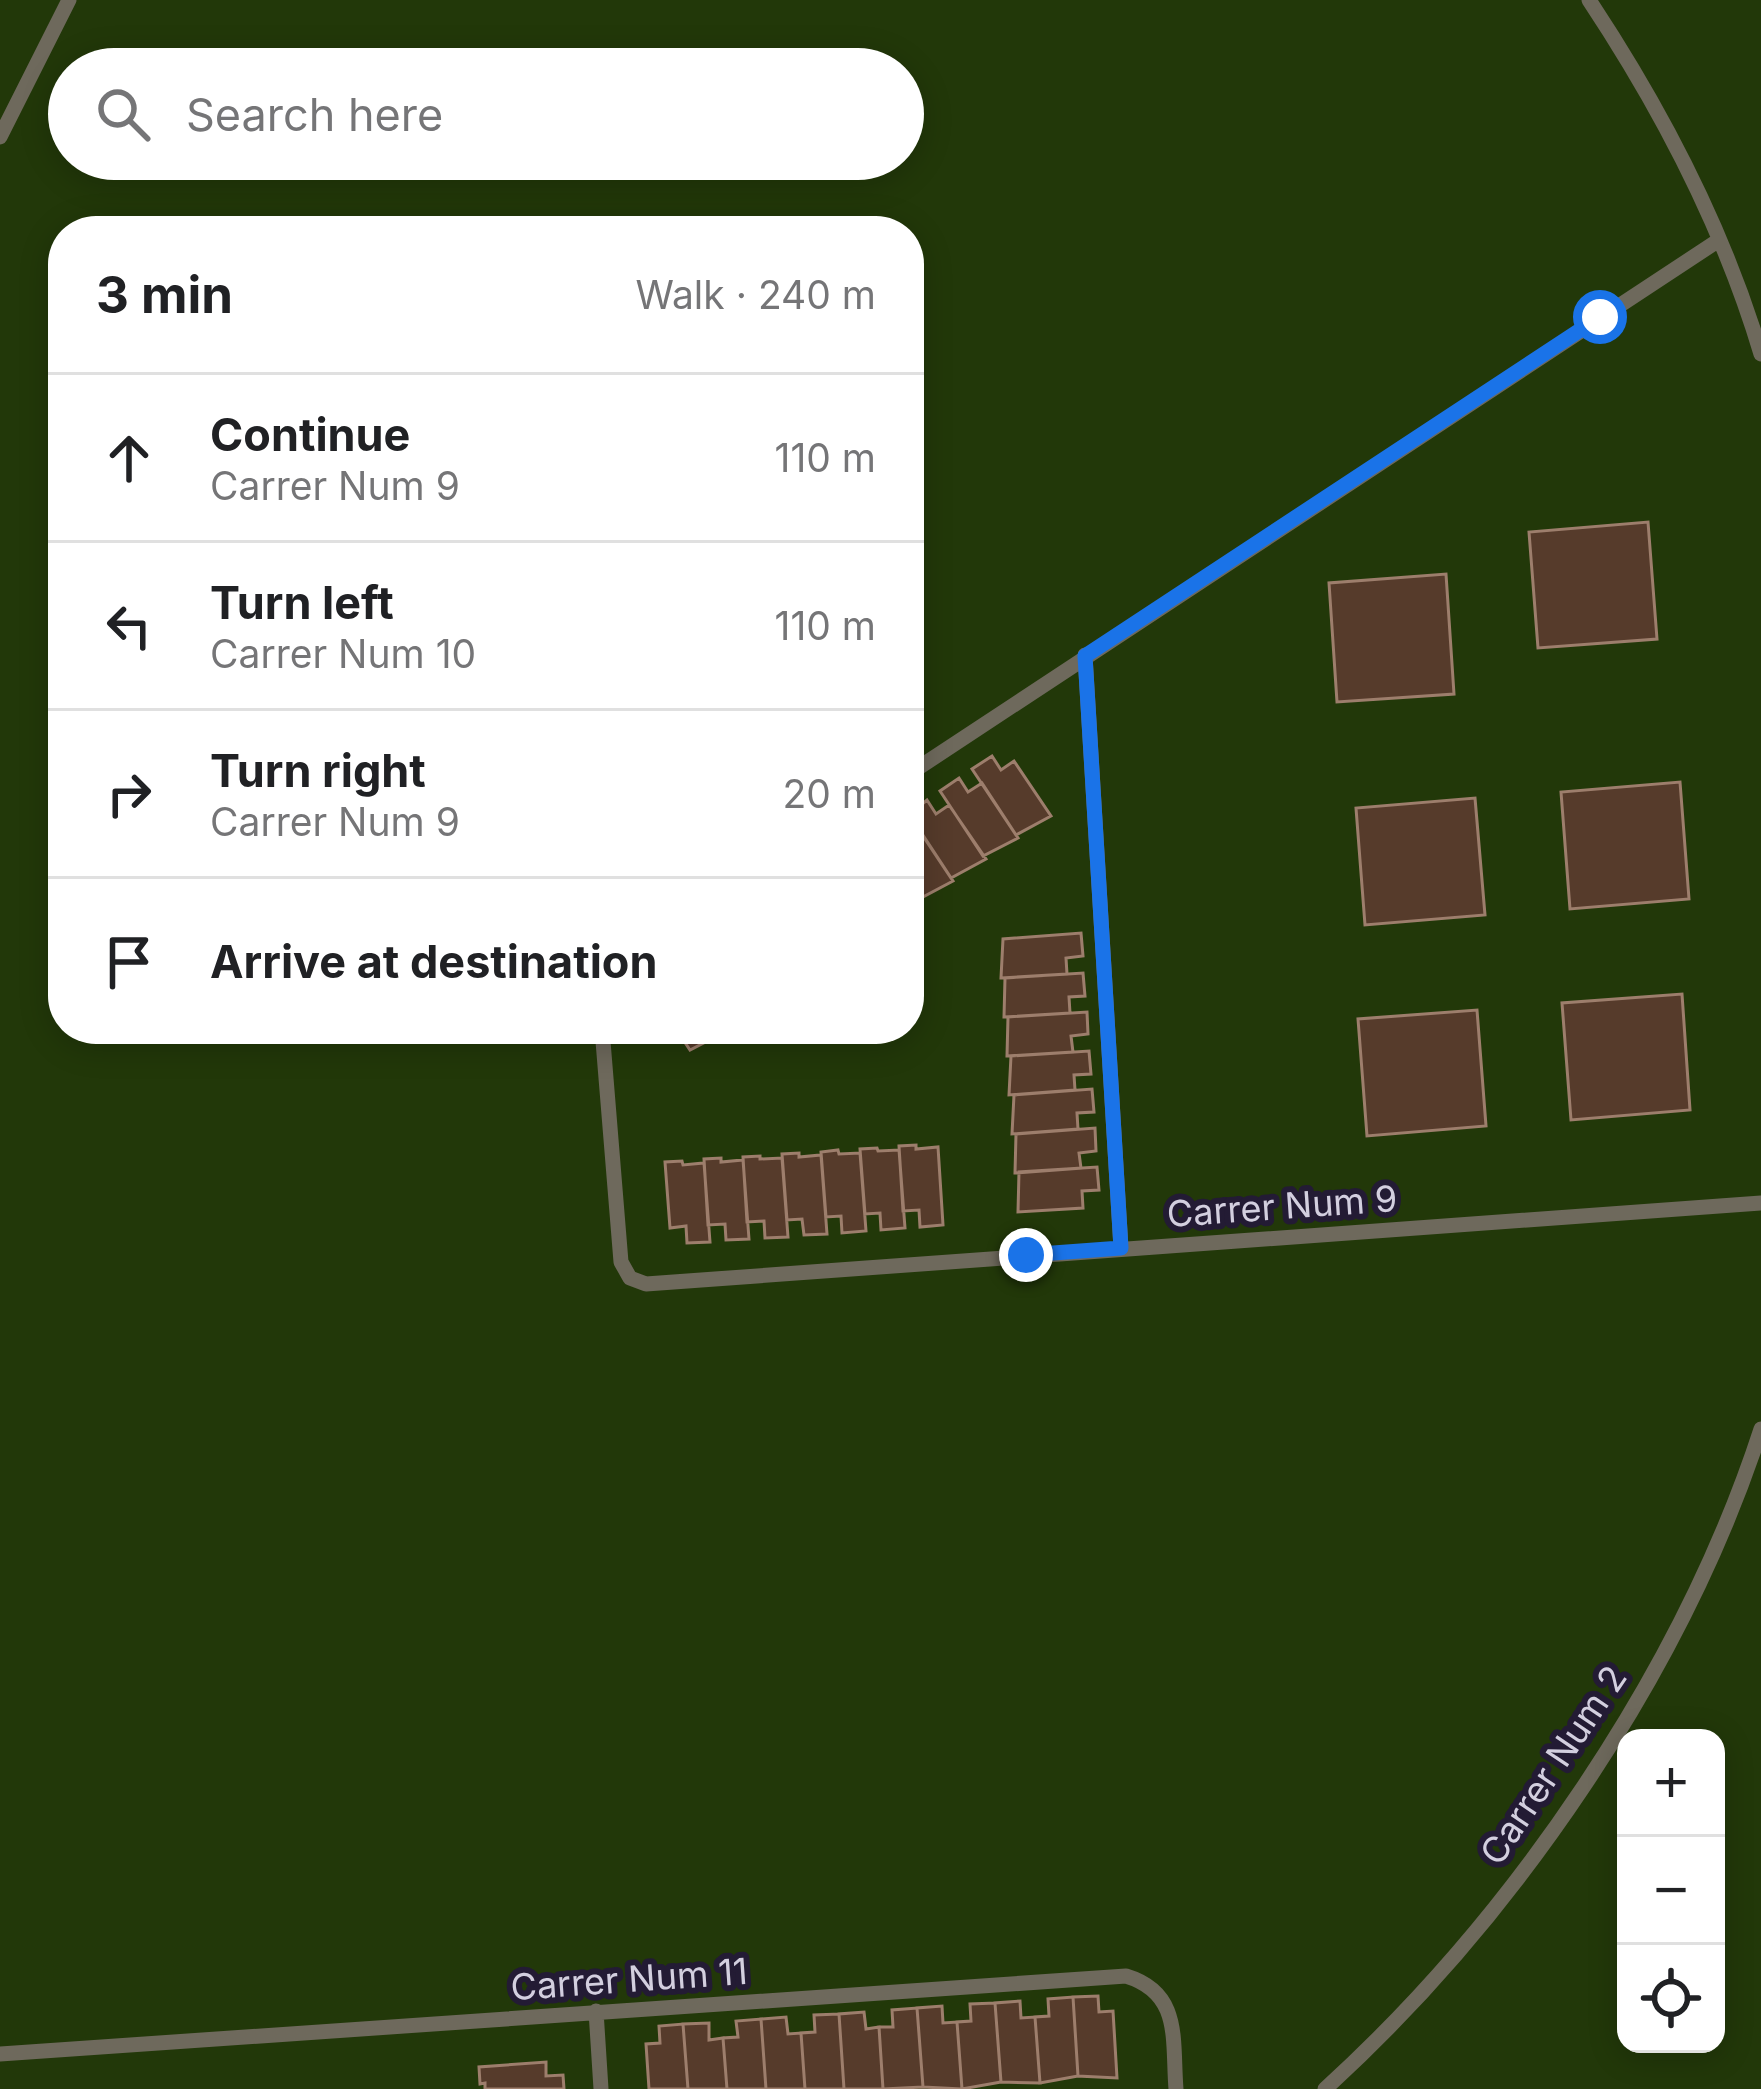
<!DOCTYPE html>
<meta charset="utf-8">
<style>
:root{--surface:#fff;--page:#f2f2f2;--text:#202124;--muted:#757577;--line:#e0e0e0}
body{margin:0;font-family:Inter,sans-serif;background:var(--page);color:var(--text)}
.controls{position:absolute;right:36px;bottom:36px;display:grid;overflow:hidden;border-radius:24px;box-shadow:0 6px 30px #0003}
.controls button{width:108px;height:108px;display:grid;place-items:center;padding:0;border:0;border-bottom:3px solid var(--line);background:var(--surface);color:var(--text);font:60px sans-serif}
.stop{position:absolute;width:36px;height:36px;margin:-27px;border:9px solid #1a73e8;border-radius:50%;background:#fff}
.stop.end{background:#1a73e8;border-color:#fff;box-shadow:0 3px 12px #0008}
.list{margin:0;padding:0;list-style:none}
h2{display:flex;justify-content:space-between;align-items:center;height:156px;margin:0;padding:0 48px;font-size:51px}
h2 small{font-size:39px;font-weight:400;color:var(--muted)}
.list li{display:grid;grid-template-columns:78px 1fr auto;gap:36px;align-items:center;box-sizing:border-box;height:168px;padding:0 48px;border-top:3px solid var(--line)}
.list b{display:block;font-size:45px;white-space:nowrap}
.list p{margin:0;font-size:39px;white-space:nowrap;color:var(--muted)}
.list em{font-size:39px;font-style:normal;color:var(--muted)}
.icon{flex:none;width:66px;height:66px;fill:none;stroke:currentColor;stroke-width:2;stroke-linecap:round;stroke-linejoin:round}
.map{position:relative;flex:none;width:1761px;height:2089px;overflow:hidden}
.search{position:absolute;background:var(--surface);box-shadow:0 6px 30px #0003;left:48px;top:48px;width:876px;height:132px;display:flex;align-items:center;gap:30px;box-sizing:border-box;padding:0 42px;border-radius:66px;color:var(--muted);font-size:45px}
.panel{position:absolute;background:var(--surface);box-shadow:0 6px 30px #0003;left:48px;top:216px;width:876px;height:828px;border-radius:48px}
.map>svg:first-child{display:block}
.green{fill:#223809;fill-rule:evenodd}
.building{fill:#563b2b;stroke:#9d7e6c;stroke-width:3}
.lines{fill:none;stroke-linecap:round;stroke-linejoin:round}
.service{stroke:#6e695c;stroke-width:15}
.route{stroke:#1a73e8;stroke-width:15}
.labels{text-anchor:middle;dominant-baseline:central;stroke-width:12;stroke-linejoin:round;paint-order:stroke}
.street-label{font-size:36px;fill:#d3cfdf;stroke:#231b34}
</style>
<div class="map">
<svg width="1761" height="2089" viewBox="0 0 1761 2089">
<rect width="100%" height="100%" fill="#231b34"/>
<path class="green" d="M0 0H1761V2089H0ZM69 69H903V159H69ZM63 231H909V1029H63ZM1626 1738H1716V2044H1626Z"/>
<path class="building" d="M1648 522 1657 639 1538 648 1529 532Z
M1446 574 1454 694 1337 702 1329 583Z
M992 756 1001 770 1014 761 1051 816 1016 835 972 769Z
M959 778 968 792 982 783 1018 838 983 856 940 791Z
M1680 782 1689 899 1570 909 1561 792Z
M1475 798 1485 915 1365 925 1356 808Z
M927 800 936 814 949 805 986 859 951 878 909 815Z
M917 826 953 881 919 899 909 886V832Z
M1081 933 1083 956 1066 958 1067 974 1001 978 1003 939Z
M1083 973 1085 996 1069 997 1070 1013 1004 1017 1005 978Z
M1682 994 1690 1110 1571 1120 1562 1003Z
M1477 1010 1486 1126 1367 1136 1358 1019Z
M1087 1012 1088 1034 1071 1036 1073 1052 1007 1056 1008 1017Z
M676 1029H723L725 1032 690 1050Z
M1089 1051 1091 1074 1074 1075 1075 1090 1009 1095 1011 1056Z
M1092 1089 1094 1112 1077 1113 1078 1129 1012 1134 1014 1095Z
M1095 1128 1096 1151 1079 1153 1081 1168 1015 1173 1016 1134Z
M916 1145V1149L938 1147 943 1225 920 1227 919 1210 903 1211 899 1146Z
M877 1148 878 1151 899 1150 905 1228 881 1230 880 1213 865 1214 860 1149Z
M838 1150 839 1154 860 1153 866 1231 842 1233 841 1216 826 1217 821 1152Z
M799 1153V1157L821 1155 827 1234 804 1235 802 1219 787 1220 782 1154Z
M760 1156V1159L782 1158 788 1237 765 1238 764 1221 747 1222 743 1157Z
M721 1158V1162L743 1160 749 1239 726 1240 725 1224 708 1225 704 1159Z
M682 1161 683 1165 704 1163 710 1242 687 1243 686 1226 670 1228 665 1162Z
M1097 1167 1099 1190 1082 1191 1083 1208 1018 1212 1019 1172Z
M1098 1996 1099 2012 1113 2011 1117 2078 1078 2076 1073 1997Z
M1073 1997 1078 2076 1040 2083 1035 2017 1049 2016 1048 1999Z
M1020 2001 1021 2018 1035 2017 1040 2083 1001 2082 995 2003Z
M995 2003 1001 2082 962 2089 957 2022 971 2021 970 2004Z
M942 2006 943 2023 957 2022 962 2089 923 2087 917 2008Z
M917 2008 923 2087 883 2089 879 2027H893L892 2010Z
M864 2012 866 2029 879 2027 883 2089H844L839 2014Z
M839 2014 844 2089H805L801 2033 815 2032 814 2015Z
M786 2017 788 2034 801 2033 805 2089H766L761 2019Z
M761 2019 766 2089H727L723 2038 738 2037 736 2021Z
M709 2023V2040L723 2038 727 2089H688L683 2024Z
M683 2024 688 2089H649L646 2044 660 2043 659 2026Z
M546 2062V2076L563 2075 564 2089H485V2083L480 2084 479 2067Z"/>
<g class="lines">
<path class="service" d="M1589 0C1660 107 1724 230 1761 354
M0 137 69 0
M1085 655 1121 1248
M909 774 1719 240
M602 1029 621 1262 630 1278 646 1284 1761 1203
M596 2011 601 2089
M0 2054 1126 1976C1182 1993 1172 2040 1176 2089
M1325 2089C1514 1917 1682 1672 1761 1429"/>
</g>
<g class="lines">
<path class="route" d="M1026 1255 1121 1248 1085 656 1600 317"/>
</g>
<g class="labels">
<g class="street-label">
<text transform="translate(1282 1206) rotate(-4)">Carrer Num 9</text>
<text transform="translate(1553 1765) rotate(-56)">Carrer Num 2</text>
<text transform="translate(629 1979) rotate(-4)">Carrer Num 11</text>
</g>
</g>
</svg>
<div class="controls">
<button>+</button>
<button>−</button>
<button><svg class="icon" aria-label="locate" viewBox="0 0 24 24"><circle cx="12" cy="12" r="6"/><path d="M12 2v4M12 18v4M2 12h4M18 12h4"/></svg></button>
</div>
<div class="stop" style="left:1600px;top:317px"></div>
<div class="stop end" style="left:1026px;top:1255px"></div>
<div class="search"><svg class="icon" aria-label="search" viewBox="0 0 24 24"><circle cx="10" cy="10" r="6"/><path d="M15 15l6 6"/></svg>Search here</div>
<section class="panel">
<h2>3 min<small>Walk · 240 m</small></h2>
<ul class="list">
<li><svg class="icon" aria-label="ahead" viewBox="0 0 24 24"><path d="M12 20V5M6 11l6-6 6 6"/></svg><div><b>Continue</b><p>Carrer Num 9</p></div><em>110 m</em></li>
<li><svg class="icon" aria-label="left" viewBox="0 0 24 24"><path d="M17 20v-9H6M10 6l-5 5 5 5"/></svg><div><b>Turn left</b><p>Carrer Num 10</p></div><em>110 m</em></li>
<li><svg class="icon" aria-label="right" viewBox="0 0 24 24"><path d="M7 20v-9h11M14 6l5 5-5 5"/></svg><div><b>Turn right</b><p>Carrer Num 9</p></div><em>20 m</em></li>
<li><svg class="icon" aria-label="arrive" viewBox="0 0 24 24"><path d="M6 21V4h12l-3 4 3 4H6"/></svg><div><b>Arrive at destination</b></div></li>
</ul>
</section>
</div>
